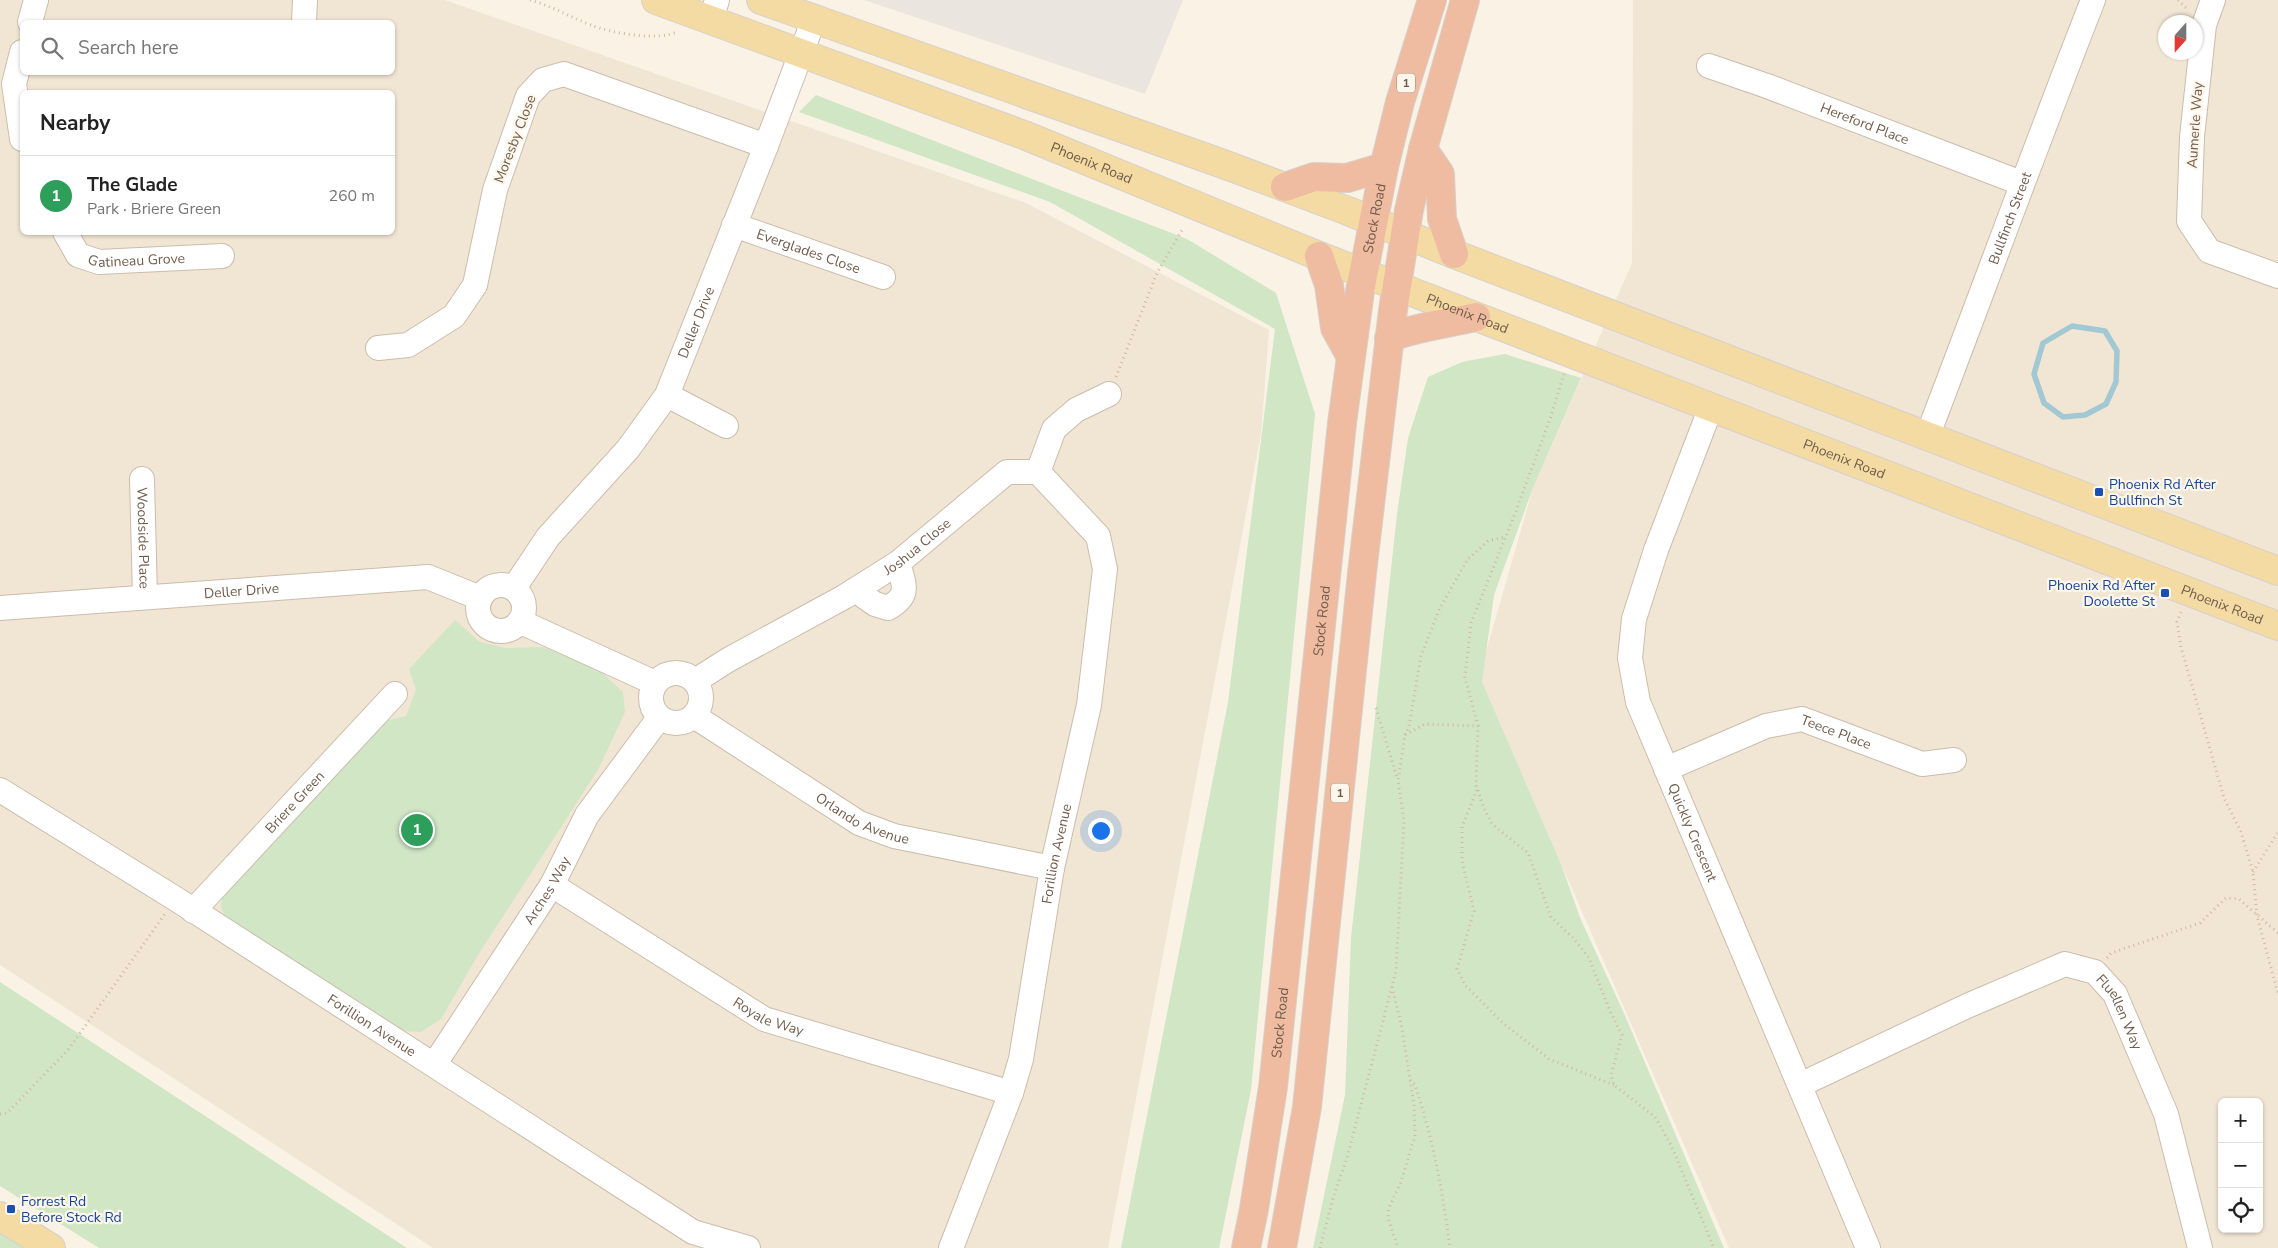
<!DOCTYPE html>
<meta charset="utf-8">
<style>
:root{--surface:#fff;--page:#f6f6f6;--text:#222;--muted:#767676;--line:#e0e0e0;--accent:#ea580c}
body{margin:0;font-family:"Nunito Sans",sans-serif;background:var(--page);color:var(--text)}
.controls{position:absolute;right:15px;bottom:15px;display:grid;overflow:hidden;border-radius:8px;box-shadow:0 1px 4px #0004}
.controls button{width:45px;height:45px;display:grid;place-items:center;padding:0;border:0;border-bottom:1px solid var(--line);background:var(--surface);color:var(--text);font:25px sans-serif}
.compass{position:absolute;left:2158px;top:15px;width:45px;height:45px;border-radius:50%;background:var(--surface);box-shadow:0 1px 4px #0004;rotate:201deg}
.you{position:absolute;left:1100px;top:830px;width:18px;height:18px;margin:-12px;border:4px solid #fff;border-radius:50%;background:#1a73e8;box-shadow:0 0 0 8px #1a73e833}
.badge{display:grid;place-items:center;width:32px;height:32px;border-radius:50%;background:var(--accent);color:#fff;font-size:16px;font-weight:700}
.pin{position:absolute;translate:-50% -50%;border:2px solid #fff;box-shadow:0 1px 5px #0006}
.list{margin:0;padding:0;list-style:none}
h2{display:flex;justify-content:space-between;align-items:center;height:65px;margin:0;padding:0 20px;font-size:21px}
h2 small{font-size:16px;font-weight:400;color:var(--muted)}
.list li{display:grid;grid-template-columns:32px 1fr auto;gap:15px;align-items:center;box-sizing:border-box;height:80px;padding:0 20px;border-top:1px solid var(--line)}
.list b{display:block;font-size:19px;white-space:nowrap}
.list p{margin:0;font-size:16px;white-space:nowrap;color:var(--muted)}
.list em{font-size:16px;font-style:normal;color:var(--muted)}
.icon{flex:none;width:28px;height:28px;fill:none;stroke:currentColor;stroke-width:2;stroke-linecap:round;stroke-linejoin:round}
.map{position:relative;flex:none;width:2278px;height:1248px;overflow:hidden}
.search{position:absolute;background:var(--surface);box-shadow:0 1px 4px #0004;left:20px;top:20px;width:375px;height:55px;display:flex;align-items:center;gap:12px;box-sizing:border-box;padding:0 18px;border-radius:8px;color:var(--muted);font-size:19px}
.panel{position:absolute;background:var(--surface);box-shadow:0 1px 4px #0004;left:20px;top:90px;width:375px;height:145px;border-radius:8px}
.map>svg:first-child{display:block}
.residential{fill:#f1e6d4;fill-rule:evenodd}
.industrial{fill:#eae5df}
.green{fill:#d0e6c5}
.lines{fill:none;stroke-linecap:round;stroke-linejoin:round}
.stream{stroke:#a2c8d3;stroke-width:5.5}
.minor-casing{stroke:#cbbcac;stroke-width:26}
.major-casing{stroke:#d7d1cd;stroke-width:30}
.highway-casing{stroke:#d7d1cd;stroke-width:30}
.path{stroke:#d2b8a2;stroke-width:3;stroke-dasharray:1 4;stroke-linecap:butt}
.minor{stroke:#fff;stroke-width:24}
.major{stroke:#f3dba3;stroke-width:28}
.highway{stroke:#efbba1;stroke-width:28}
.transit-dot{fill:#1a4fb4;stroke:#fdf7eb;stroke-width:2}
.labels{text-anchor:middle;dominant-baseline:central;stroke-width:4.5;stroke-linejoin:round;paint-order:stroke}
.shield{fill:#fdf7eb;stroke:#9b8a7c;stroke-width:1}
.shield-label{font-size:12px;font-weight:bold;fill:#715c4c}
.street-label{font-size:14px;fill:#715c4c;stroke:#fdf7eb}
.transit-label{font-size:14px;fill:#164399;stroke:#fdf7eb;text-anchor:start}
</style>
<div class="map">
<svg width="2278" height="1248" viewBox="0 0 2278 1248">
<rect width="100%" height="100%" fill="#faf3e5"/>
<path class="residential" d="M0 0H445L1026 203 1269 330 1261 434 1108 1248H433L0 965ZM22 22H392V72H22ZM22 92H392V232H22Z
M1633 0H2278V1248H1729L1479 676 1533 488 1632 263ZM2166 22H2196V52H2166ZM2222 1102H2259V1229H2222Z"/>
<path class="industrial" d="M864 0H1183L1145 94Z"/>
<path class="green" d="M816 95 1187 239 1276 293 1315 414 1251 1090 1219 1248H1121L1228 702 1275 329 1050 202 799 112Z
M1505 354 1581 378 1533 488 1494 595 1482 682 1561 864 1581 920 1623 1011 1724 1248H1313L1345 1095 1351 938 1397 514 1408 438 1428 377 1462 362Z
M455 620 480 642 506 648 543 647 598 669 623 692 625 712 598 770 478 955 441 1019 421 1032 401 1031 229 925 221 907 222 889 385 721 406 716 416 690 409 669Z
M0 982 407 1248H99L0 1186Z
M0 1233 24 1248H0Z"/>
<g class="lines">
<path class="stream" d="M2072 326 2105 331 2117 351 2116 382 2106 404 2085 415 2063 417 2044 403 2034 374 2043 343Z"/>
<defs>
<g id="minor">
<path d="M2213 0 2204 25 2192 137 2189 221 2209 251 2278 276"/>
<path d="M711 20 717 0"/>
<path d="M30 22 36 0"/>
<path d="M304 22 305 0"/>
<path d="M22 52 14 84 22 139"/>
<path id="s1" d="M1709 66 1767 86 2021 183"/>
<path id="s2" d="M734 225 883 277"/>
<path id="s3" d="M65 232 78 255 99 262 222 256"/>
<path d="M378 348 408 345 454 316 475 285 495 190 528 96 543 80 564 74 766 146"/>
<path d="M667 395 726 426"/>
<path id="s4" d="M1711 407 1656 550 1634 619 1630 658 1638 702 1868 1248"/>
<path id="s5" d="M1927 437C1983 291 2036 145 2093 0"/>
<path d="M1038 472 1054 429 1076 410 1109 394"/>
<path id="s6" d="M142 479 145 597"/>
<circle cx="501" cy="608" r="23"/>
<path id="s7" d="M514 588 548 537 628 449 667 395 766 146 814 19"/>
<path d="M855 590 875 604 888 608C911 595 904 585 898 563"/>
<path id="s8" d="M0 608 428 577 480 598"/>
<path d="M521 622 655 683"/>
<circle cx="676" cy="698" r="25"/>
<path id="s9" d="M695 681 728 660 844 597 898 563 1007 472H1038"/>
<path id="s10" d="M694 716 859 823 894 836 1052 868"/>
<path id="s11" d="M1666 769 1766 726 1802 719 1922 764 1954 760"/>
<path id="s12" d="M0 790 176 899 693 1232 748 1248"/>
<path id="s13" d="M552 885 764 1019 1011 1093"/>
<path id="s14" d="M193 911 395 694"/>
<path id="s15" d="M434 1065 552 885 587 815 659 718"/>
<path id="s16" d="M1800 1085 1967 1006 2065 964 2095 972 2115 994 2166 1114 2200 1248"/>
<path id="s17" d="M951 1248 1011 1093 1021 1059 1052 868 1089 705 1105 569 1098 536 1038 472"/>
</g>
<g id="major">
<path id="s18" d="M656 0 1024 135 1319 256 2278 626"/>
<path d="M761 0 1226 165 1348 211 1454 254 2278 571"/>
<path d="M0 1216 51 1248"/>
</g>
<g id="highway">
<path d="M1423 149 1440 174 1442 219 1454 254"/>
<path d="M1285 187 1314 177 1347 178 1384 167"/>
<path d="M1319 256 1329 285 1335 328 1350 355"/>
<path d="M1389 338C1418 326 1447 324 1476 317"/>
<path id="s19" d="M1246 1248 1254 1209 1273 1087 1342 423 1360 291 1384 167 1400 102 1432 0"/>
<path d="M1282 1248 1307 1107 1362 573 1393 310 1409 210 1423 149 1465 0"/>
</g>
</defs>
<use href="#minor" class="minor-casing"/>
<use href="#major" class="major-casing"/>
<use href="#highway" class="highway-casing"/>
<path class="path" d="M530 0C552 6 570 17 591 25 610 33 661 42 678 31
M2178 0 2188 10
M1116 377 1157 273 1182 230
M2181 612 2177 622 2181 647 2224 798 2241 832 2253 872 2257 916 2278 994
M1376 708 1397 778
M1478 726 1465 677 1471 623 1516 511 1550 419 1564 374
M1405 735 1409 726 1421 656 1439 610 1467 560 1488 541 1505 537
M1477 790 1462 827V861L1474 911 1457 969 1465 985 1503 1023 1549 1059 1614 1085
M2253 872 2278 832
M2107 958 2111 953 2200 923 2226 898 2239 899 2278 933
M1392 987 1401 1023 1414 1105 1415 1136 1401 1182 1389 1208 1388 1218 1398 1248
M1410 1080 1415 1085C1434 1142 1442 1189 1450 1248
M0 1114 7 1113 68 1050 165 914
M1320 1248 1333 1198 1347 1158 1396 971 1404 821 1398 781 1405 735 1425 724 1478 726 1476 785 1484 809 1493 825 1528 853 1551 917 1574 939 1589 958 1610 1011 1622 1035 1611 1075 1614 1085 1655 1117 1671 1145 1714 1248"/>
<use href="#minor" class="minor"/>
<use href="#major" class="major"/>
<use href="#highway" class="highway"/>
</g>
<g class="transit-dot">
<rect x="2094" y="487" width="10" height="10" rx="2.5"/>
<rect x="2160" y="588" width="10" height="10" rx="2.5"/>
<rect x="6" y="1204" width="10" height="10" rx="2.5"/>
</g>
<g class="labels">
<g class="shield">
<rect x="1397" y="73.5" width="18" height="19" rx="4"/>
<rect x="1331" y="783.5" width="18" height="19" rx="4"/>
</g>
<g class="shield-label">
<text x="1406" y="83">1</text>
<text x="1340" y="793">1</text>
</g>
<g class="street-label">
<text stroke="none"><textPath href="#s1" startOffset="166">Hereford Place</textPath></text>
<text transform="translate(2195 125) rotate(-86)">Aumerle Way</text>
<text transform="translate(515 139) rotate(-69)">Moresby Close</text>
<text stroke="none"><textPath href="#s18" startOffset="465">Phoenix Road</textPath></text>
<text stroke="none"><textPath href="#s5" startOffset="234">Bullfinch Street</textPath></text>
<text stroke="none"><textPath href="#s19" startOffset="1038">Stock Road</textPath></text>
<text stroke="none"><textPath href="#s2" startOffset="79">Everglades Close</textPath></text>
<text stroke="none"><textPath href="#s3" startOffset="86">Gatineau Grove</textPath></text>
<text stroke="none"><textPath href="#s18" startOffset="870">Phoenix Road</textPath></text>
<text stroke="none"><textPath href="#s7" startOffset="325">Deller Drive</textPath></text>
<text stroke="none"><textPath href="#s18" startOffset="1274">Phoenix Road</textPath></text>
<text stroke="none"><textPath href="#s6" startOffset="59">Woodside Place</textPath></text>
<text stroke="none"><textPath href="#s9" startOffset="260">Joshua Close</textPath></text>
<text stroke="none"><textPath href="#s8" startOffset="242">Deller Drive</textPath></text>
<text stroke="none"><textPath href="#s18" startOffset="1679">Phoenix Road</textPath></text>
<text stroke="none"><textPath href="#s19" startOffset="632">Stock Road</textPath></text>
<text stroke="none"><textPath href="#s11" startOffset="182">Teece Place</textPath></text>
<text stroke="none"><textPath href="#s14" startOffset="149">Briere Green</textPath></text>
<text stroke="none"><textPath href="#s10" startOffset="198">Orlando Avenue</textPath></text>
<text stroke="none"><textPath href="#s4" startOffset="451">Quickly Crescent</textPath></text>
<text stroke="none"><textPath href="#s17" startOffset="410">Forillion Avenue</textPath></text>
<text stroke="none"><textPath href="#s15" startOffset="208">Arches Way</textPath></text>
<text stroke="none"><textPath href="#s16" startOffset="370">Fluellen Way</textPath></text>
<text stroke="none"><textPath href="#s13" startOffset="254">Royale Way</textPath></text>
<text stroke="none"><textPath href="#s19" startOffset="228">Stock Road</textPath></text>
<text stroke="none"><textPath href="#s12" startOffset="440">Forillion Avenue</textPath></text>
</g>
<g class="transit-label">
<text x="2109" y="484">Phoenix Rd After<tspan x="2109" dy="16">Bullfinch St</tspan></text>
<text x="2155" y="585" text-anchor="end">Phoenix Rd After<tspan x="2155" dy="16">Doolette St</tspan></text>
<text x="21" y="1201">Forrest Rd<tspan x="21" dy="16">Before Stock Rd</tspan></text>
</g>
</g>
</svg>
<div class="controls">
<button>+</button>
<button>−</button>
<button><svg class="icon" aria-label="locate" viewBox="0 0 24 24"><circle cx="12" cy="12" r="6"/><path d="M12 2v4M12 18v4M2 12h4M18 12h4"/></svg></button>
</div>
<svg class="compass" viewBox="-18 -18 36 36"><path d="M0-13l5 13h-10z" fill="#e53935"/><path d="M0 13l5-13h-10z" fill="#767676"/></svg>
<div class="you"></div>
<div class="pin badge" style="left:417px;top:830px;background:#2e9e5b">1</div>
<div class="search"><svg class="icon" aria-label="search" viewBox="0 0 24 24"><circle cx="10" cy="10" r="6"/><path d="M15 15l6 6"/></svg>Search here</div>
<section class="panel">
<h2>Nearby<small></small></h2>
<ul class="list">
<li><span class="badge" style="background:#2e9e5b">1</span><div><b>The Glade</b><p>Park · Briere Green</p></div><em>260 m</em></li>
</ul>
</section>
</div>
